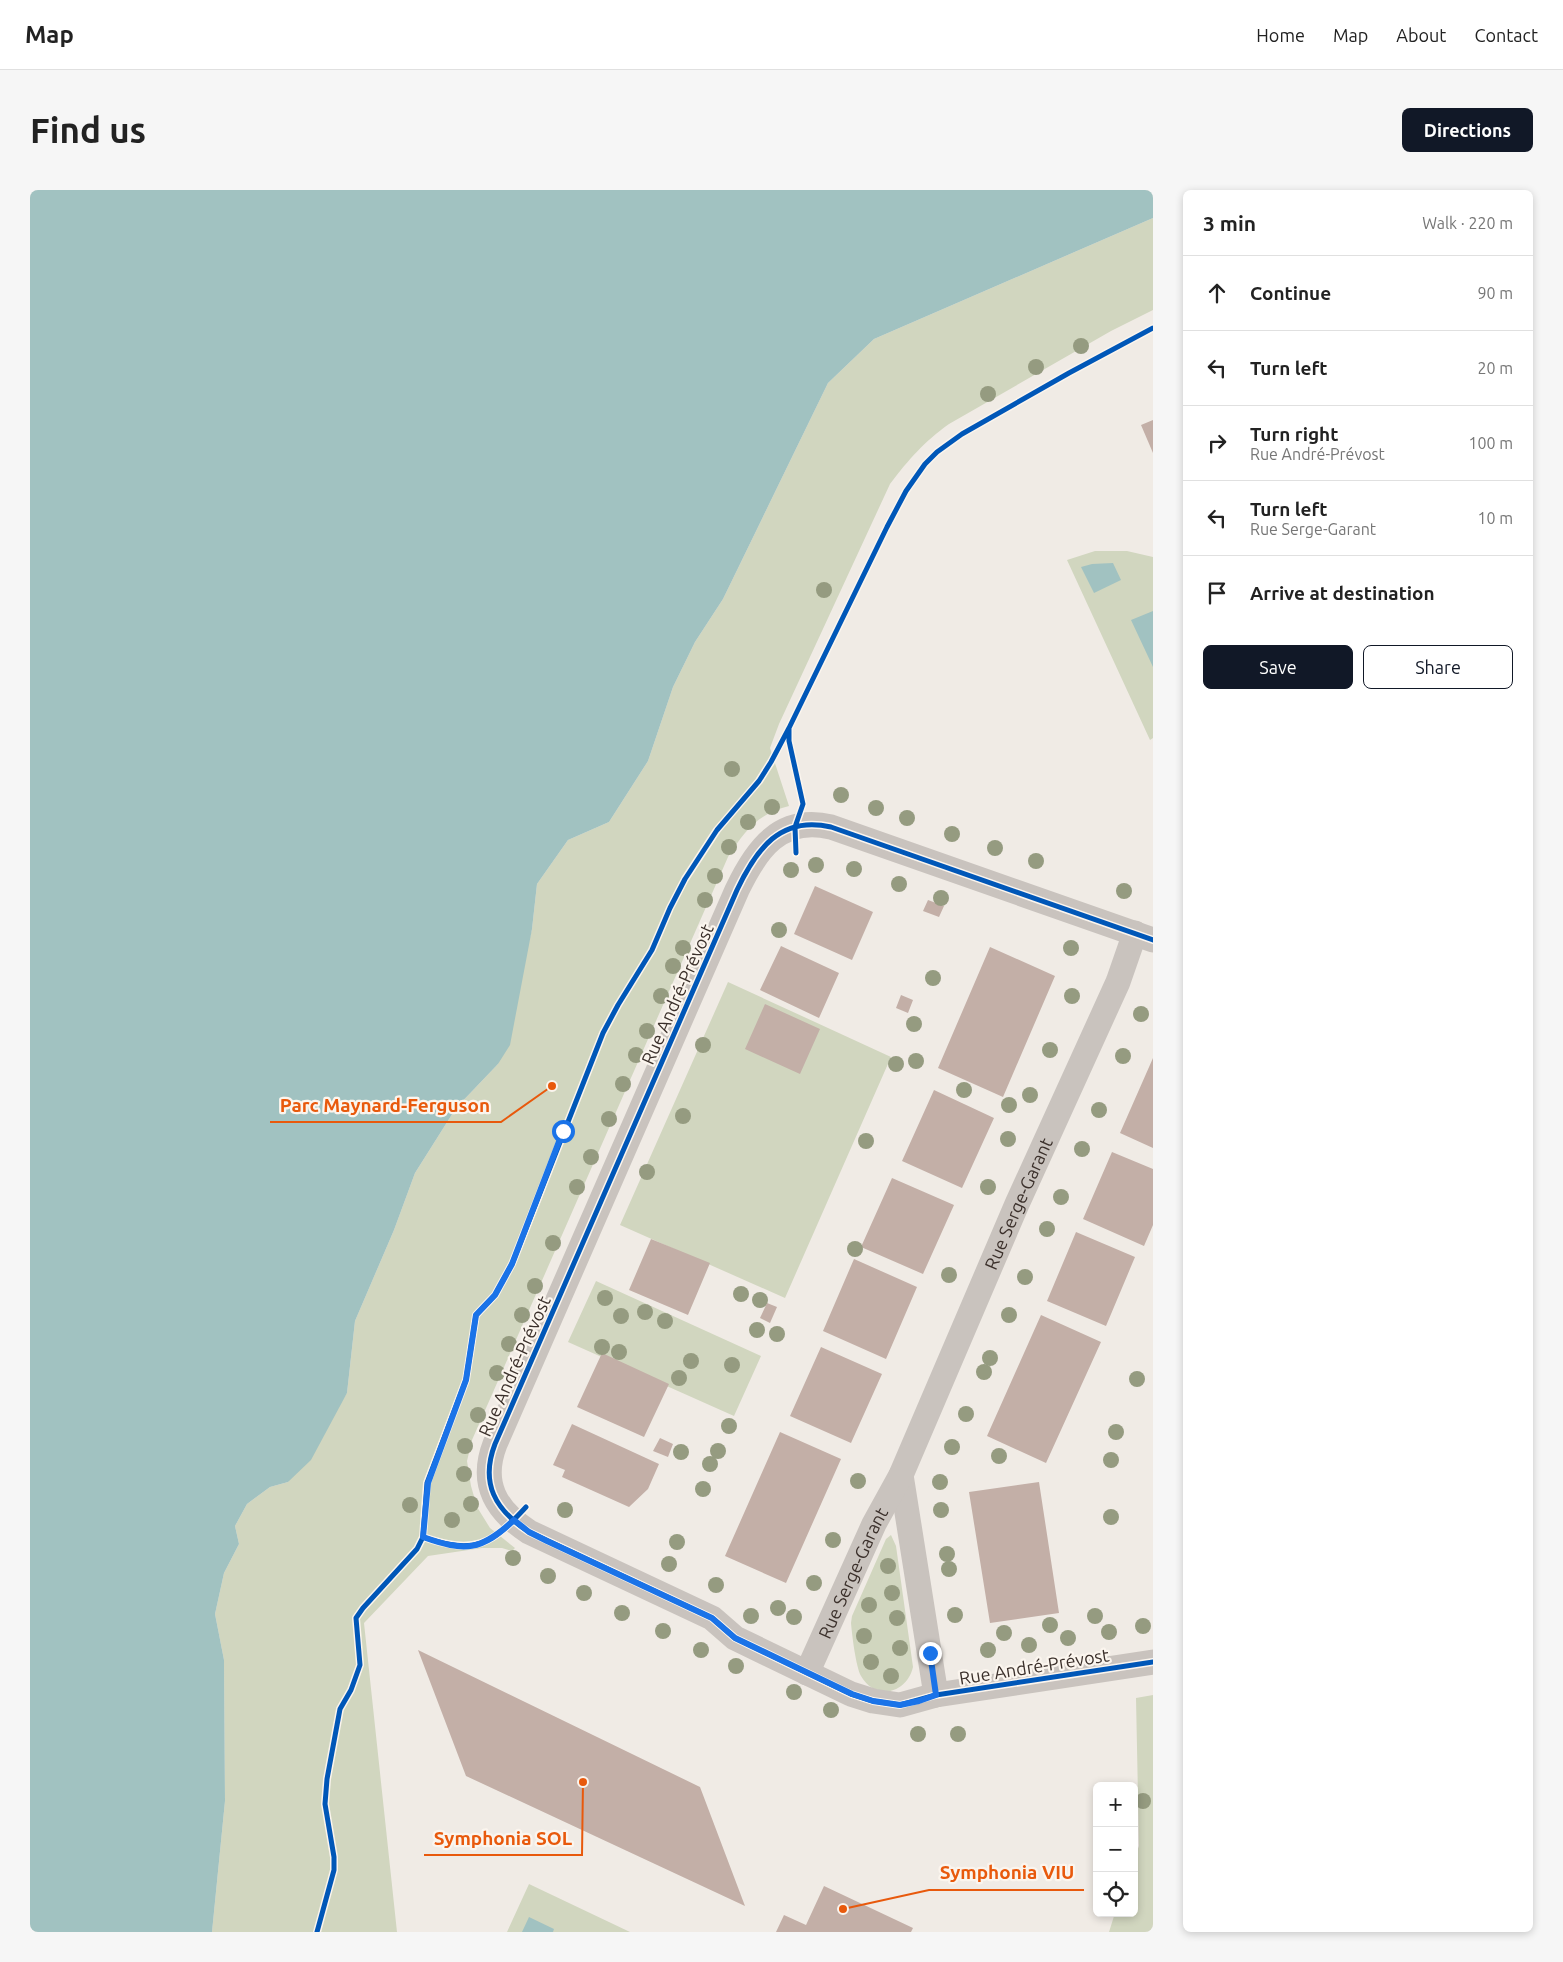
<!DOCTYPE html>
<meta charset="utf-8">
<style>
:root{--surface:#fff;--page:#f6f6f6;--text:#222;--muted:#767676;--line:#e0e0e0;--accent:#111827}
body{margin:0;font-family:Ubuntu,sans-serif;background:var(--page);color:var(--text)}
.controls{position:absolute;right:15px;bottom:15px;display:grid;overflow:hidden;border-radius:8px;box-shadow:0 2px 8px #0003}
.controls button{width:45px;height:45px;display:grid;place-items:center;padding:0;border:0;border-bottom:1px solid var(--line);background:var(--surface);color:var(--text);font:25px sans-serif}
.stop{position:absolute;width:15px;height:15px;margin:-11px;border:4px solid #1a73e8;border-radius:50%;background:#fff}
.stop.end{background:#1a73e8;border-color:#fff;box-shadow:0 1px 5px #0008}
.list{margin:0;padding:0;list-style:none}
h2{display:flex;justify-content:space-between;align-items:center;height:65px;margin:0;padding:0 20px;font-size:21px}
h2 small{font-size:16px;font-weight:400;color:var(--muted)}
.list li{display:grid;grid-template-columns:32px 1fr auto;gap:15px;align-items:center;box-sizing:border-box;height:75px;padding:0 20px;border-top:1px solid var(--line)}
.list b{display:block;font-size:19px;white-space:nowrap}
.list p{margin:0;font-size:16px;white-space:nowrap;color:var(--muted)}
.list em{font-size:16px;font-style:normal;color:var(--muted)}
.actions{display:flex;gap:10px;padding:15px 20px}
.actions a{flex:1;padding:11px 0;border:1px solid var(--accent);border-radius:8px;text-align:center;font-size:18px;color:var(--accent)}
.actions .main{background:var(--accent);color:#fff}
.icon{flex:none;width:28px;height:28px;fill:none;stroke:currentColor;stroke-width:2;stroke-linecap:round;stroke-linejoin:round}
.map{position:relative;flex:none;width:1123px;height:1742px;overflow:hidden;border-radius:8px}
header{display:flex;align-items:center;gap:30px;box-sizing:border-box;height:70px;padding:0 25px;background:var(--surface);border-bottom:1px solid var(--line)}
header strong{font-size:24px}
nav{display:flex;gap:28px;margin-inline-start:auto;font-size:18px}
.intro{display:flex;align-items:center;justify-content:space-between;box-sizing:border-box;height:120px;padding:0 30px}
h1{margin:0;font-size:35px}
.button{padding:12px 22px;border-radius:8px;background:var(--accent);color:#fff;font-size:18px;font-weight:700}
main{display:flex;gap:30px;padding:0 30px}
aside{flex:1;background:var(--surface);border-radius:8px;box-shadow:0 2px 8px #0003}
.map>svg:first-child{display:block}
.green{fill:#d1d6bf}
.water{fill:#a1c2c1}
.building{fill:#c3afa7}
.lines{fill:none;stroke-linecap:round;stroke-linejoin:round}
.street{stroke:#c9c3be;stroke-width:25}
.cycleway-casing{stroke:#fbf5ee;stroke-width:8}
.cycleway{stroke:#0057b8;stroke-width:5}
.tree{fill:#959b80}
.route{stroke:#1a73e8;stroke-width:6}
.labels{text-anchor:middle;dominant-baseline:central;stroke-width:4.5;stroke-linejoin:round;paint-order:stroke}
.street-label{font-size:18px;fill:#3b302b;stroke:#fbf5ee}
.leader{fill:none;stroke:#e8590c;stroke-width:2}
.callout-dot{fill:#e8590c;stroke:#fbf5ee;stroke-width:2}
.callout-label{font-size:19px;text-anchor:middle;font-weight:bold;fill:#e8590c;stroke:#fbf5ee;stroke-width:4.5;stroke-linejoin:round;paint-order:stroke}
</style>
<header>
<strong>Map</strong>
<nav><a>Home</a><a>Map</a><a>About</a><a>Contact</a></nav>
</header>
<div class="intro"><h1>Find us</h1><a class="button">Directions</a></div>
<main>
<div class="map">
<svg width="1123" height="1742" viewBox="0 0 1123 1742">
<rect width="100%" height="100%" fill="#f0ebe5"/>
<path class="green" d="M1123 28V120L1081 141 919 234C894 252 879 269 860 294L749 534 740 558 759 616C728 624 715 640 698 667L442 1250 437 1271 441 1296 447 1317 460 1338 485 1358 482 1361 472 1358H452L398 1366 334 1433 367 1742H182L195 1611 194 1470 185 1424 194 1383 209 1354 205 1336 217 1314 240 1297 258 1292 317 1203 325 1131 364 1040 385 983 426 918 468 874 502 739 507 694 538 650 579 632 618 571 643 497 665 452 693 409 798 193 844 149Z
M1065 361H1097L1123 367V548L1120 550 1037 370Z
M698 792 861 867 755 1108 590 1035Z
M566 1091 731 1166 704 1226 538 1152Z
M861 1345 866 1356 883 1477C877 1503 846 1512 831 1486 826 1477 822 1445 821 1433L822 1426 856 1349Z
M1123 1505V1742H1079L1085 1723H1104V1669L1109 1656 1106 1508Z
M499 1694 600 1742H477Z"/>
<path class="water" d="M0 0H1123V28L844 149 798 193 693 409 665 452 643 497 618 571 579 632 538 650 507 694 502 739 480 855 468 874 426 918 385 983 364 1040 325 1131 317 1203 281 1270 258 1292 240 1297 217 1314 205 1336 209 1354 194 1383 185 1424 194 1470 195 1611 182 1742H0Z
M1083 373 1091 390 1064 403 1051 377 1062 374Z
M1123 421V477L1101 430Z
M499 1727 524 1739 523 1742H492Z"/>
<path class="building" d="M1123 230V263L1111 235Z
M785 696 843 722 822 770 764 744Z
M898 710 914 716 909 727 893 721Z
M751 756 809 783 789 828 730 800Z
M960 757 1025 786 973 907 908 878Z
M871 805 883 810 878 823 866 818Z
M735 814 790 839 770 884 715 859Z
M1123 868V958L1090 943Z
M904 900 964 928 932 998 872 971Z
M1082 962 1123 979V1035L1114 1056 1053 1029Z
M862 988 924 1015 893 1084 831 1057Z
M1046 1042 1105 1067 1076 1136 1017 1111Z
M621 1049 680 1073 658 1125 599 1100Z
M824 1069 887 1097 856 1169 793 1141Z
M737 1113 747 1117 740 1133 730 1128Z
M1011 1125 1071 1152 1016 1273 957 1246Z
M791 1157 852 1184 821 1253 760 1226Z
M572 1163 639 1194 614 1247 547 1217Z
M542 1234 629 1274 618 1299 599 1317 532 1287 535 1280 523 1275Z
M750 1242 811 1269 756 1393 695 1366Z
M630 1248 643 1254 638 1267 623 1261Z
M1009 1292 1029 1423 960 1433 939 1302Z
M388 1460 670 1597 715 1716 436 1586Z
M794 1696 883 1738 881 1742H746L754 1725 776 1735Z"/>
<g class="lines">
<g class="street">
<path d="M1123 750 801 637C750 625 726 660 707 700L465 1254C450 1293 465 1320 499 1342L682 1428 705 1448 821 1504 843 1511 870 1515 906 1505 1123 1472"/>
<path d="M871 1285 906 1505"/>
<path id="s1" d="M777 1483 844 1334 871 1285 987 1014 1088 792 1105 743"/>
</g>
<defs>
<path id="cycleway" d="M766 663 765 637 773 614 759 551V538L857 337 876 301 895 274 907 262 932 244 1039 183 1123 138
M1123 750 801 637C750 625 726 660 707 700L465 1254C450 1293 465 1320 499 1342L682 1428 705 1448 821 1504 843 1511 870 1515 906 1505 1123 1472
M393 1347C445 1365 461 1355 496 1317
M287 1742 304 1680V1667L295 1614 297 1589 310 1519 321 1500 330 1475 326 1428 333 1418 387 1359 393 1347 397 1293 436 1190 446 1125 465 1105 482 1074 573 843 588 815 622 760 640 718 655 689 687 640 729 591 741 572 759 538"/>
</defs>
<use href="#cycleway" class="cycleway-casing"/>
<use href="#cycleway" class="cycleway"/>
</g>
<g class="tree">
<circle cx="1051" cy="156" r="8"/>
<circle cx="1006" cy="177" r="8"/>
<circle cx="958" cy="204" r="8"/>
<circle cx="794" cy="400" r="8"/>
<circle cx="702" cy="579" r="8"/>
<circle cx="811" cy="605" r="8"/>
<circle cx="742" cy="617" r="8"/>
<circle cx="846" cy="618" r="8"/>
<circle cx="877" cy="628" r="8"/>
<circle cx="718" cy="632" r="8"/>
<circle cx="922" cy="644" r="8"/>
<circle cx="699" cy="657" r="8"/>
<circle cx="965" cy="658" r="8"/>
<circle cx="1006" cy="671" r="8"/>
<circle cx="786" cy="675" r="8"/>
<circle cx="824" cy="679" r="8"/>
<circle cx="761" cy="680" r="8"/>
<circle cx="685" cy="686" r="8"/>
<circle cx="869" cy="694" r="8"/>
<circle cx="1094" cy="701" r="8"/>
<circle cx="911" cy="708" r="8"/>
<circle cx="675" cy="710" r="8"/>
<circle cx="749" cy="740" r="8"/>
<circle cx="653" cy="758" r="8"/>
<circle cx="1041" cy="758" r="8"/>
<circle cx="643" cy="776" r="8"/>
<circle cx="903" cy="788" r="8"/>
<circle cx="631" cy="806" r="8"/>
<circle cx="1042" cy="806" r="8"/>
<circle cx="1111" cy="824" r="8"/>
<circle cx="884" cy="834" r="8"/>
<circle cx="617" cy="841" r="8"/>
<circle cx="673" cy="855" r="8"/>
<circle cx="1020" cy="860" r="8"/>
<circle cx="606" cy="865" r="8"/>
<circle cx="1093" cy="866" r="8"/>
<circle cx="886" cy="871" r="8"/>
<circle cx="866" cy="874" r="8"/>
<circle cx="593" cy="894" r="8"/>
<circle cx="934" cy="900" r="8"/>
<circle cx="1000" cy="905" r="8"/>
<circle cx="979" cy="915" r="8"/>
<circle cx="1069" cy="920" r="8"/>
<circle cx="653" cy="926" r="8"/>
<circle cx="579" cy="929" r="8"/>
<circle cx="978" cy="949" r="8"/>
<circle cx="836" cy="951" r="8"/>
<circle cx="1052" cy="959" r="8"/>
<circle cx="561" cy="967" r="8"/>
<circle cx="617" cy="982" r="8"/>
<circle cx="547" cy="997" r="8"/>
<circle cx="958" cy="997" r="8"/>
<circle cx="1031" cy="1007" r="8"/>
<circle cx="1017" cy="1039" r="8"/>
<circle cx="523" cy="1053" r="8"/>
<circle cx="825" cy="1059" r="8"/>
<circle cx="919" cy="1085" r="8"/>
<circle cx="995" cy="1087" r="8"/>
<circle cx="505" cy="1096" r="8"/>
<circle cx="711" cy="1104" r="8"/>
<circle cx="575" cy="1108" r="8"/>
<circle cx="730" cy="1110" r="8"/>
<circle cx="615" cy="1122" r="8"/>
<circle cx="492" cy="1125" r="8"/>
<circle cx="979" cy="1125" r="8"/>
<circle cx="591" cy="1126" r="8"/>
<circle cx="635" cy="1131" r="8"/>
<circle cx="727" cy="1140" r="8"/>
<circle cx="747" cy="1144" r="8"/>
<circle cx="479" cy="1154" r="8"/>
<circle cx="572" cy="1157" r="8"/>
<circle cx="589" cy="1162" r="8"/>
<circle cx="960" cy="1168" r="8"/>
<circle cx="661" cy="1171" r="8"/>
<circle cx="702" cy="1175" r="8"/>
<circle cx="954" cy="1182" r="8"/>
<circle cx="467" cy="1183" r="8"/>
<circle cx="649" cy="1188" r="8"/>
<circle cx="1107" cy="1189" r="8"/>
<circle cx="936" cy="1224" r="8"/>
<circle cx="448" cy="1225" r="8"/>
<circle cx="699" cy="1236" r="8"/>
<circle cx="1086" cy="1242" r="8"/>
<circle cx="435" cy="1256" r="8"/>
<circle cx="922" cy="1257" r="8"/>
<circle cx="688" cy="1261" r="8"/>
<circle cx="651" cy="1262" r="8"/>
<circle cx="969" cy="1266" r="8"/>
<circle cx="1081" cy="1270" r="8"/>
<circle cx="680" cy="1274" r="8"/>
<circle cx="434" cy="1284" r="8"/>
<circle cx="828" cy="1291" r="8"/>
<circle cx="910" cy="1292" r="8"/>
<circle cx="673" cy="1299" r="8"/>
<circle cx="441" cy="1314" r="8"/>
<circle cx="380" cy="1315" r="8"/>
<circle cx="535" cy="1320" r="8"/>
<circle cx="911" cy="1320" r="8"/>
<circle cx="1081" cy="1327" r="8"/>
<circle cx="422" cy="1330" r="8"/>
<circle cx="803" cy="1350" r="8"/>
<circle cx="647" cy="1352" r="8"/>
<circle cx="917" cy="1364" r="8"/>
<circle cx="483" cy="1368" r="8"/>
<circle cx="639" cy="1374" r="8"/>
<circle cx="858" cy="1376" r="8"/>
<circle cx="919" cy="1379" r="8"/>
<circle cx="518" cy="1386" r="8"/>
<circle cx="784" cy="1393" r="8"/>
<circle cx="686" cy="1395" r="8"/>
<circle cx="554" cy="1403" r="8"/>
<circle cx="862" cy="1403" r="8"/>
<circle cx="839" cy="1415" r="8"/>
<circle cx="748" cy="1418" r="8"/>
<circle cx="592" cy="1423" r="8"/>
<circle cx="925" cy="1425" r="8"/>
<circle cx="721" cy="1426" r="8"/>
<circle cx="1065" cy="1426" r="8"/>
<circle cx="764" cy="1427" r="8"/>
<circle cx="867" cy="1428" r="8"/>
<circle cx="1020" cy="1435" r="8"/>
<circle cx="1113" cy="1436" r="8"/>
<circle cx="633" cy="1441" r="8"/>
<circle cx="1079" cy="1442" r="8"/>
<circle cx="974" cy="1443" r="8"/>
<circle cx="834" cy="1446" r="8"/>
<circle cx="1038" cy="1448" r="8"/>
<circle cx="999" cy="1455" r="8"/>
<circle cx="870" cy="1458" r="8"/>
<circle cx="671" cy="1460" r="8"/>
<circle cx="958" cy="1460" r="8"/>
<circle cx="841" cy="1472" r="8"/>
<circle cx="706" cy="1476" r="8"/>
<circle cx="861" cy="1486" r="8"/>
<circle cx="764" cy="1502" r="8"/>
<circle cx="801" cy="1520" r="8"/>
<circle cx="888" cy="1544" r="8"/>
<circle cx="928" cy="1544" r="8"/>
<circle cx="1113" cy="1611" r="8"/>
</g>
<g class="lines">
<path class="route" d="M533 941 482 1074 465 1105 446 1125 436 1190 398 1293 393 1347C435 1362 451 1361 484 1330L499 1342 517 1351 682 1428 705 1448 822 1504 843 1511 870 1515 889 1511 906 1505 900 1463"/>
</g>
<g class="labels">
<g class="street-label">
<text transform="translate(647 804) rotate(-66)">Rue André-Prévost</text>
<text stroke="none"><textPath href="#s1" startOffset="515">Rue Serge-Garant</textPath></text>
<text transform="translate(484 1176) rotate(-66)">Rue André-Prévost</text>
<text stroke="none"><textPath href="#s1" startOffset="110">Rue Serge-Garant</textPath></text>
<text transform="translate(1004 1476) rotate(-9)">Rue André-Prévost</text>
</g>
</g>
<path class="leader" d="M522 896L471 932H240M553 1592L552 1665H394M813 1719L899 1700H1054"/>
<g class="callout-dot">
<circle cx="522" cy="896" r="5"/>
<circle cx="553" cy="1592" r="5"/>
<circle cx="813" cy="1719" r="5"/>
</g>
<g class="callout-label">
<text x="355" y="922">Parc Maynard-Ferguson</text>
<text x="473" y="1655">Symphonia SOL</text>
<text x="977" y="1689">Symphonia VIU</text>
</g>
</svg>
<div class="controls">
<button>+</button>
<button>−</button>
<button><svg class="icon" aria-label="locate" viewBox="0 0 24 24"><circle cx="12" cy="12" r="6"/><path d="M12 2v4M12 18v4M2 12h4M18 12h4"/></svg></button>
</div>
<div class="stop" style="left:533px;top:941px"></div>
<div class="stop end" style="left:900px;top:1463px"></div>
</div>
<aside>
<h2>3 min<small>Walk · 220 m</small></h2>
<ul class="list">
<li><svg class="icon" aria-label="ahead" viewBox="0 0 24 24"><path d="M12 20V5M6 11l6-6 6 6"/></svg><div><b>Continue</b></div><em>90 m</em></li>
<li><svg class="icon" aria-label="left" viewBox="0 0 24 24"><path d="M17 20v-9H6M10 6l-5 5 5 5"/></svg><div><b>Turn left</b></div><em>20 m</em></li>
<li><svg class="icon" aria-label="right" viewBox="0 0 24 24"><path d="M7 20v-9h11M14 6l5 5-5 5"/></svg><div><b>Turn right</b><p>Rue André-Prévost</p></div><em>100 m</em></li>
<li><svg class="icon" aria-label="left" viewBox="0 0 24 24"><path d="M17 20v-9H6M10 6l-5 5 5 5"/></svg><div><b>Turn left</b><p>Rue Serge-Garant</p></div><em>10 m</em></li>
<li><svg class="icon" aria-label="arrive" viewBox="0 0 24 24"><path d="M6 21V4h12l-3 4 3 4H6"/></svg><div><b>Arrive at destination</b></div></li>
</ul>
<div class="actions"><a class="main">Save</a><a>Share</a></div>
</aside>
</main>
